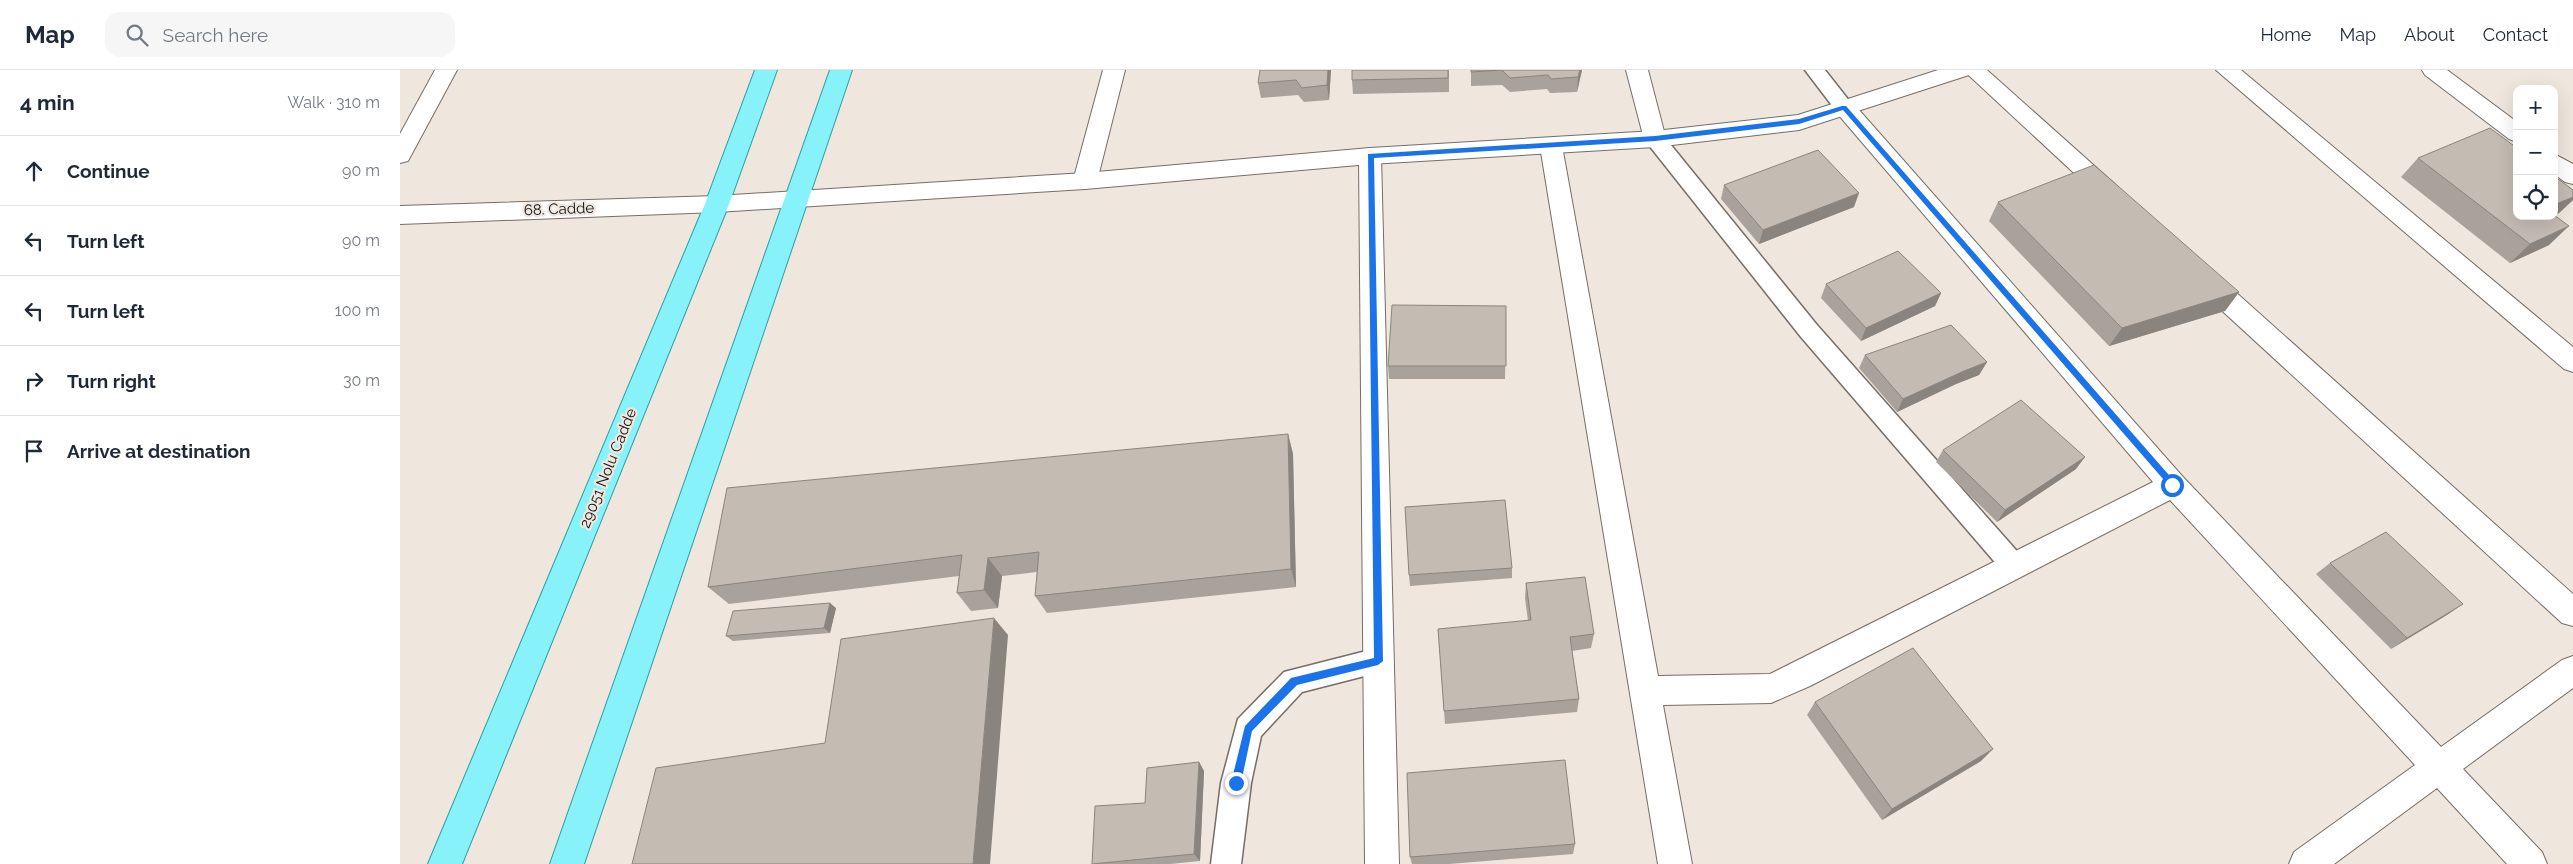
<!DOCTYPE html>
<meta charset="utf-8">
<style>
:root{--surface:#fff;--page:#f6f6f7;--text:#1f2937;--muted:#747a83;--line:#e0e1e3}
body{margin:0;font-family:Raleway,sans-serif;background:var(--page);color:var(--text)}
.controls{position:absolute;right:15px;top:15px;display:grid;overflow:hidden;border-radius:10px;box-shadow:0 5px 20px #0002}
.controls button{width:45px;height:45px;display:grid;place-items:center;padding:0;border:0;border-bottom:1px solid var(--line);background:var(--surface);color:var(--text);font:25px sans-serif}
.stop{position:absolute;width:15px;height:15px;margin:-11px;border:4px solid #1a73e8;border-radius:50%;background:#fff}
.stop.end{background:#1a73e8;border-color:#fff;box-shadow:0 1px 5px #0008}
.list{margin:0;padding:0;list-style:none}
h2{display:flex;justify-content:space-between;align-items:center;height:65px;margin:0;padding:0 20px;font-size:21px}
h2 small{font-size:16px;font-weight:400;color:var(--muted)}
.list li{display:grid;grid-template-columns:32px 1fr auto;gap:15px;align-items:center;box-sizing:border-box;height:70px;padding:0 20px;border-top:1px solid var(--line)}
.list b{display:block;font-size:19px;white-space:nowrap}
.list em{font-size:16px;font-style:normal;color:var(--muted)}
.icon{flex:none;width:28px;height:28px;fill:none;stroke:currentColor;stroke-width:2;stroke-linecap:round;stroke-linejoin:round}
.map{position:relative;flex:none;width:2173px;height:794px;overflow:hidden}
header{display:flex;align-items:center;gap:30px;box-sizing:border-box;height:70px;padding:0 25px;background:var(--surface);border-bottom:1px solid var(--line)}
header strong{font-size:24px}
nav{display:flex;gap:28px;margin-inline-start:auto;font-size:18px}
.search{width:350px;height:45px;background:var(--page);display:flex;align-items:center;gap:12px;box-sizing:border-box;padding:0 18px;border-radius:15px;color:var(--muted);font-size:19px}
main{display:flex}
aside{flex:1;background:var(--surface)}
.map>svg:first-child{display:block}
.lines{fill:none;stroke-linecap:round;stroke-linejoin:round}
.service-casing{stroke:#766e66;stroke-width:3}
.minor-casing{stroke:#766e66;stroke-width:2}
.tertiary-casing{stroke:#766e66;stroke-width:2}
.primary-casing{stroke:#2b9ea5;stroke-width:2}
.service{fill:#fff;fill-rule:evenodd}
.minor{fill:#fff;fill-rule:evenodd}
.tertiary{fill:#fff;fill-rule:evenodd}
.primary{fill:#88f2fa;fill-rule:evenodd}
.wall{fill:#a9a29a}
.shaded-wall{fill:#89847d}
.building{fill:#c4bcb3;stroke:#89847d}
.route{fill:#1a73e8}
.labels{text-anchor:middle;dominant-baseline:central;stroke-width:4.5;stroke-linejoin:round;paint-order:stroke}
.street-label{font-size:15px;fill:#12100c;stroke:#efe7de}
</style>
<header>
<strong>Map</strong>
<div class="search"><svg class="icon" aria-label="search" viewBox="0 0 24 24"><circle cx="10" cy="10" r="6"/><path d="M15 15l6 6"/></svg>Search here</div>
<nav><a>Home</a><a>Map</a><a>About</a><a>Contact</a></nav>
</header>
<main>
<aside>
<h2>4 min<small>Walk · 310 m</small></h2>
<ul class="list">
<li><svg class="icon" aria-label="ahead" viewBox="0 0 24 24"><path d="M12 20V5M6 11l6-6 6 6"/></svg><div><b>Continue</b></div><em>90 m</em></li>
<li><svg class="icon" aria-label="left" viewBox="0 0 24 24"><path d="M17 20v-9H6M10 6l-5 5 5 5"/></svg><div><b>Turn left</b></div><em>90 m</em></li>
<li><svg class="icon" aria-label="left" viewBox="0 0 24 24"><path d="M17 20v-9H6M10 6l-5 5 5 5"/></svg><div><b>Turn left</b></div><em>100 m</em></li>
<li><svg class="icon" aria-label="right" viewBox="0 0 24 24"><path d="M7 20v-9h11M14 6l5 5-5 5"/></svg><div><b>Turn right</b></div><em>30 m</em></li>
<li><svg class="icon" aria-label="arrive" viewBox="0 0 24 24"><path d="M6 21V4h12l-3 4 3 4H6"/></svg><div><b>Arrive at destination</b></div></li>
</ul>
</aside>
<div class="map">
<svg width="2173" height="794" viewBox="0 0 2173 794">
<rect width="100%" height="100%" fill="#efe7de"/>
<g class="lines">
<defs>
<path id="service" d="M1405 0H1425L1454 37 1451 42 1444 44 1437 42Z
M1255 62 1262 64 1417 255 1623 488 1627 496 1623 504 1614 508 1605 504 1401 267 1248 74 1245 69 1248 64Z
M978 578 988 582 992 591 988 600 902 622 861 666 851 713 841 794H811L821 713 838 649 884 602Z"/>
<path id="minor" d="M35 0H57L8 91 0 93V64Z
M703 0H725L697 111 693 117 685 119 677 117 673 111Z
M1226 0H1248L1266 69 1263 74 1255 77 1247 74 1244 69Z
M1563 0H1587L1718 117 1722 123 1718 129 1710 131 1702 129Z
M1816 0H1841L2173 277V302L2164 299Z
M2022 0H2047L2117 52V72L2109 69 2025 5Z
M1444 30 1452 32 1783 407 2041 677 2162 590 2173 586V618L2063 699 2142 782 2147 794H2107L2037 718 1934 794H1889L1894 782 2015 695 1770 430 1410 616 1371 633 1263 635 1292 794H1258L1140 76 1143 70 1151 68 1159 70 1162 76 1258 606 1370 604 1753 412 1436 42 1433 37 1436 32Z
M970 78 978 80 981 86 999 794H965L959 86 962 80Z
M2154 84 2173 94V114L2165 112 2154 104Z
M1803 199 1812 201 2173 524V556L2162 553 1794 215 1791 208 1794 201Z"/>
<path id="tertiary" d="M1538 0H1572L1569 5 1399 60 1255 77 970 94 685 119 317 142 0 154V136L317 126 685 103 970 78 1255 61 1398 45Z"/>
<path id="primary" d="M355 0H377L329 134 62 794H28L305 134Z
M430 0H452L184 794H150Z"/>
</defs>
<use href="#service" class="service-casing"/>
<use href="#minor" class="minor-casing"/>
<use href="#tertiary" class="tertiary-casing"/>
<use href="#primary" class="primary-casing"/>
<use href="#service" class="service"/>
<use href="#minor" class="minor"/>
<use href="#tertiary" class="tertiary"/>
<use href="#primary" class="primary"/>
</g>
<path class="wall" d="M931 0 929 30 904 32 898 25 861 28 858 13Z
M952 0H1049V22L953 24 952 10Z
M1071 0H1182L1177 22 1150 23 1147 19 1110 22 1102 15 1071 16Z
M2018 88 2154 106 2173 120V130L2159 143 2155 145 2149 175 2110 193 2001 107Z
M1324 115 1454 137 1359 174 1321 129Z
M1598 132 1839 222 1825 241 1709 276 1589 151Z
M1426 214 1541 223 1535 236 1461 271 1421 228Z
M1106 236 1105 309H989L988 296Z
M1465 285 1587 292 1579 305 1556 314 1497 342 1459 298Z
M888 364 893 384 896 517 647 543 635 526 637 502 602 506 598 538 571 541 557 523 559 506 329 534 308 517Z
M1543 380 1676 399 1597 452 1536 392Z
M1930 493 2063 534 1991 579 1916 504Z
M1112 498V508L1010 516 1009 505Z
M1126 513 1194 564 1191 578 1172 581 1179 629 1177 642 1045 654 1038 559 1128 551 1125 528Z
M436 538 430 563 333 571 326 566Z
M1415 632 1581 691 1482 750 1407 645Z
M799 692 804 701 800 791 770 794H692L745 733Z
M1175 774 1173 784 1049 794H1012L1010 787Z"/>
<path class="shaded-wall" d="M928 0H931L929 30 927 15Z
M1180 0H1182L1177 22 1178 7Z
M1459 123 1454 137 1359 174 1363 160Z
M2173 127V130L2159 143 2154 145V135Z
M2169 156 2149 175 2110 193 2130 174Z
M1839 222 1825 241 1709 276 1722 258Z
M1541 223 1535 236 1461 271 1466 258Z
M1587 292 1579 305 1556 314 1497 342 1503 329 1564 301Z
M888 364 893 384 896 517 891 499Z
M1685 387 1676 399 1597 452 1605 440Z
M588 488 602 506 598 538 584 520Z
M430 533 436 538 430 563 424 558Z
M2063 534 2047 545 1991 579 2007 568Z
M594 548 608 565 590 794H573Z
M1593 679 1581 691 1482 750 1492 739Z
M799 692 804 701 800 791 794 784Z"/>
<path class="building" d="M860 0H928L927 15 902 18 896 10 858 13Z
M952 0H1048V8L952 10Z
M1071 0H1180L1178 7 1151 9 1148 5 1110 8 1102 0 1071 2Z
M2090 58 2117 78V146H2154V145L2169 156 2130 174 2018 88Z
M1418 80 1459 123 1363 160 1324 115Z
M1694 95 1839 222 1722 258 1598 132Z
M2154 106 2173 120V127L2154 135Z
M1498 181 1541 223 1466 258 1426 214Z
M992 235 1106 236V296H988Z
M1551 255 1587 292 1564 301 1503 329 1465 285Z
M1621 330 1685 387 1605 440 1543 380Z
M888 364 891 499 635 526 639 482 588 488 584 520 557 523 562 485 308 517 327 418Z
M1105 430 1112 498 1009 505 1005 437Z
M1986 462 2063 534 2007 568 1930 493Z
M1185 507 1194 564 1170 567 1179 629 1044 641 1038 559 1131 550 1126 513Z
M430 533 424 558 326 566 333 541Z
M594 548 573 794H232L256 698 425 673 441 569Z
M1513 578 1593 679 1492 739 1415 632Z
M1165 690 1175 774 1010 787 1007 703Z
M799 692 794 784 692 794 695 736 745 733 747 698Z"/>
<path class="route" d="M1442 36H1446L1775 412V417H1770L1443 40 1399 54 1255 71 974 88 983 591 978 595 897 615 852 661 841 713 836 718 833 717 831 713 845 656 891 608 974 588 968 84 1255 66 1399 49Z"/>
<g class="labels">
<g class="street-label">
<text transform="translate(159 139) rotate(-2)">68. Cadde</text>
<text transform="translate(208 398) rotate(-68)">29051 Nolu Cadde</text>
</g>
</g>
</svg>
<div class="controls">
<button>+</button>
<button>−</button>
<button><svg class="icon" aria-label="locate" viewBox="0 0 24 24"><circle cx="12" cy="12" r="6"/><path d="M12 2v4M12 18v4M2 12h4M18 12h4"/></svg></button>
</div>
<div class="stop" style="left:1772px;top:415px"></div>
<div class="stop end" style="left:836px;top:713px"></div>
</div>
</main>
